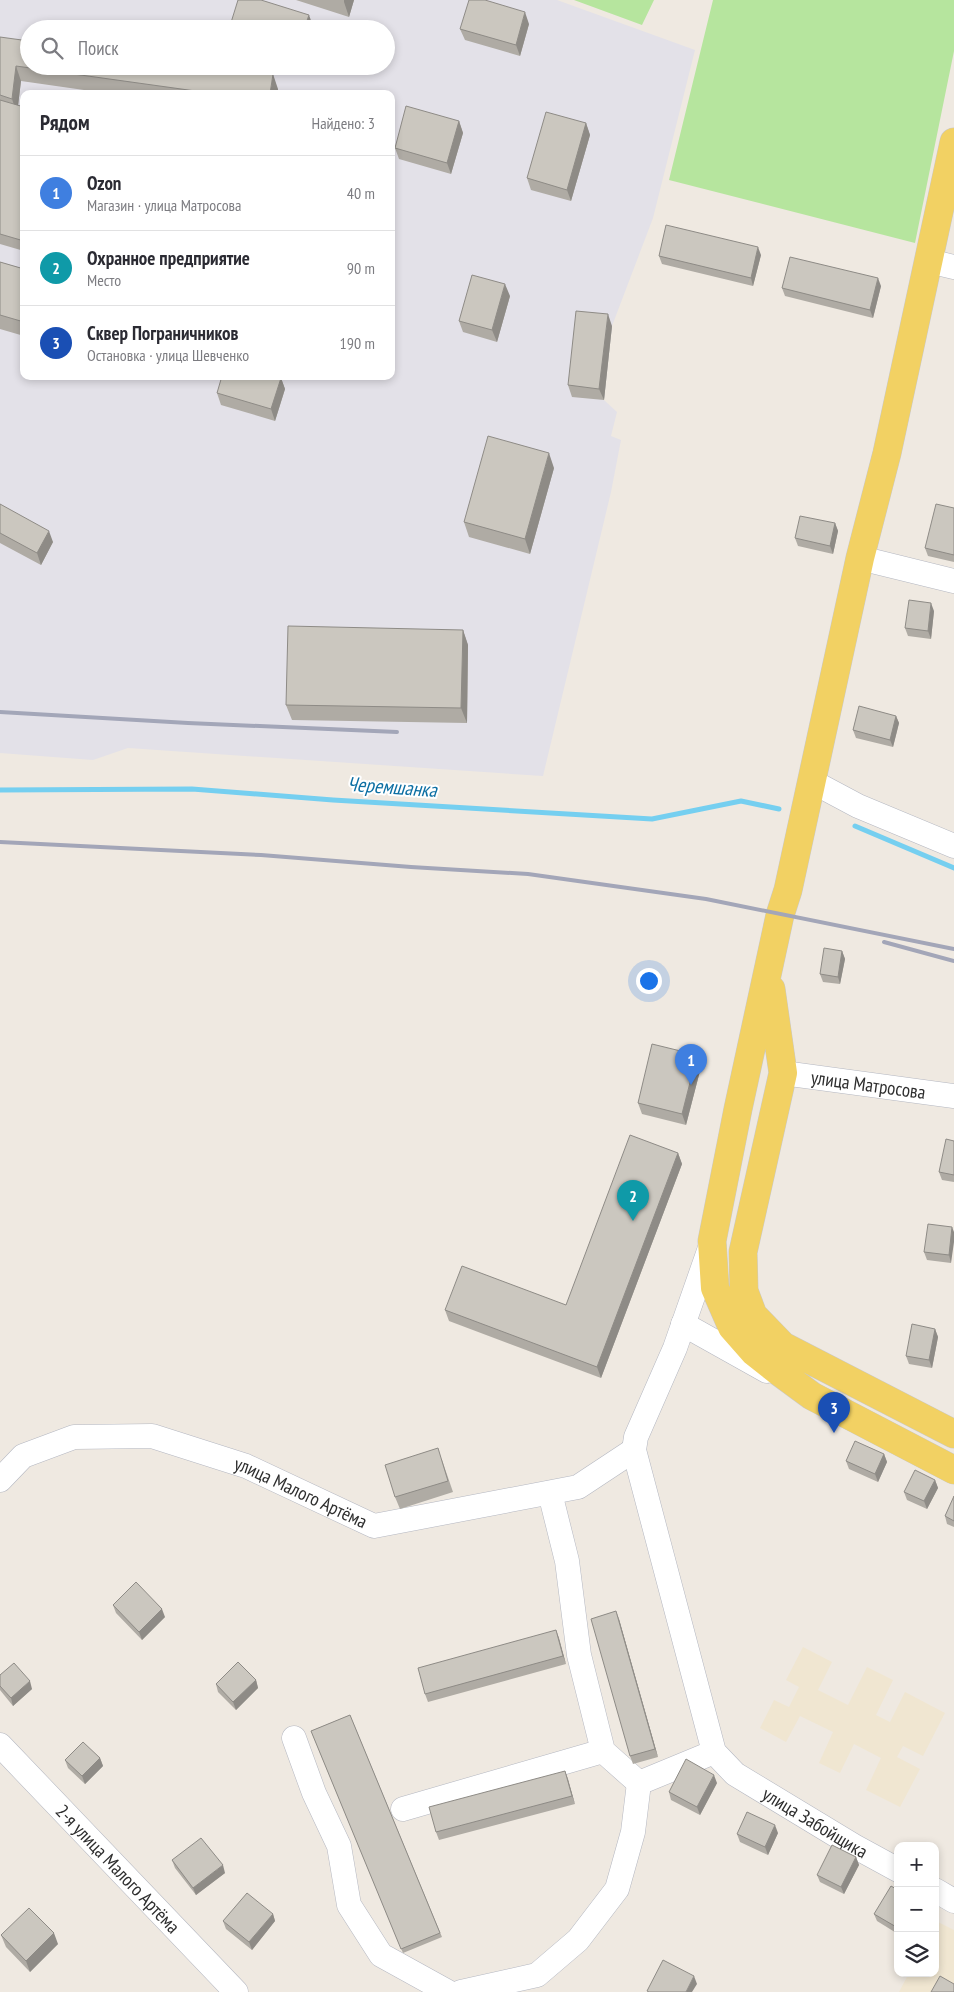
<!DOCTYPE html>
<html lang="ru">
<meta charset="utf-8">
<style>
:root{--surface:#fff;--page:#f2f2f3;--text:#2b2b33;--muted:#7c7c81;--line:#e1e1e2;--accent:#db2777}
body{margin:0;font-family:"PT Sans Narrow",sans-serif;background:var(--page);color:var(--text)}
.controls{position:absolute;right:15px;bottom:15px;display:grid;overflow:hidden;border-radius:10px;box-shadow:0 2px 8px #0003}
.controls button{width:45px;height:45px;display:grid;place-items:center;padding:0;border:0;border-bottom:1px solid var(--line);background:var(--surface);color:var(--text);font:25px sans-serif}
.you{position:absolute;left:648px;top:980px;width:18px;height:18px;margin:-12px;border:4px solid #fff;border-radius:50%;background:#1a73e8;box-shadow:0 0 0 8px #1a73e833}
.badge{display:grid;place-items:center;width:32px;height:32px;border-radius:50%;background:var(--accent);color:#fff;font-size:16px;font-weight:700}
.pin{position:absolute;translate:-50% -41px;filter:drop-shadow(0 1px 2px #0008)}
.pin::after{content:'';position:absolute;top:26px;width:18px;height:15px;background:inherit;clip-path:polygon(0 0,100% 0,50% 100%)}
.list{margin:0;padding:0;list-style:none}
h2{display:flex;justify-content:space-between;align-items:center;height:65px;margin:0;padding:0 20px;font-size:21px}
h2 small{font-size:16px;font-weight:400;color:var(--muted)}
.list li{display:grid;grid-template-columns:32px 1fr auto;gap:15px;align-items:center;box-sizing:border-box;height:75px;padding:0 20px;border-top:1px solid var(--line)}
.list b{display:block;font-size:19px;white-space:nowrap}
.list p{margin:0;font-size:16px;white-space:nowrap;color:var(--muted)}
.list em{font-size:16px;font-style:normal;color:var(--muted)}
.icon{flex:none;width:28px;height:28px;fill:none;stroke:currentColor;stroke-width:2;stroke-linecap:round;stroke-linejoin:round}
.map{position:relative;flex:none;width:954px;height:1992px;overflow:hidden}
.search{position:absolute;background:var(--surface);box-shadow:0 2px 8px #0003;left:20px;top:20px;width:375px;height:55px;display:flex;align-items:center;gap:12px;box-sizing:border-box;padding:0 18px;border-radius:28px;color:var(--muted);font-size:19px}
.panel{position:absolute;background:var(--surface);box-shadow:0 2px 8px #0003;left:20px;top:90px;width:375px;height:290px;border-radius:10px}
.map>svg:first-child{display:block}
.industrial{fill:#e3e1e8;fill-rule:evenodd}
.education{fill:#f0e6d1}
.green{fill:#b6e59e}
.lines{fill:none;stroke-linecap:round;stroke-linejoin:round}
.stream{stroke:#75cff0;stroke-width:5}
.minor-casing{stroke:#b4b7c1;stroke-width:25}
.major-casing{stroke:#c9c9c9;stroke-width:29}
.minor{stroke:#fff;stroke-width:24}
.major{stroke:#f2d163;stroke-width:28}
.rail{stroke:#a3a6b8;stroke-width:4}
.wall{fill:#afaba4}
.shaded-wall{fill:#8e8b86}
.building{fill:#cbc7bf;stroke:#8e8b86}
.labels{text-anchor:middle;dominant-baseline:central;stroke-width:4;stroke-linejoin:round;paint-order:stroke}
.street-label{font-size:19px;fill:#2e2e2e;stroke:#fff}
.water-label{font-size:20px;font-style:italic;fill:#0d6fa3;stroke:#fff}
</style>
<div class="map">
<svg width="954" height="1992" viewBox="0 0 954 1992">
<rect width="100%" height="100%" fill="#efe9e1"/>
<path class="industrial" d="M0 0H557L695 50 653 218 612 326 604 400 617 412 611 436 621 440 611 492 543 776 128 748 93 760 0 753ZM29 29H386V66H29ZM24 94H391V376H24Z"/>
<path class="education" d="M803 1647 832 1662 818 1690 848 1705 867 1667 893 1680 876 1715 890 1722 905 1692 945 1713 923 1756 903 1746 897 1757 920 1769 900 1807 866 1790 881 1758 854 1744 840 1773 819 1763 833 1732 800 1716 786 1742 760 1728 774 1700 789 1707 799 1687 786 1680Z
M936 1921 954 1930V1992H899L909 1973H935Z"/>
<path class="green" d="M574 0H654L642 25Z
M713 0H954V51L915 243 669 180Z"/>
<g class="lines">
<path class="stream" d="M0 790 192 789 333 800 652 819 741 801 779 809
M855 826 954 868"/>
<defs>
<g id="minor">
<path d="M929 261 954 267"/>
<path d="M860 558 954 581"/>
<path d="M813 782 858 806 954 846"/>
<path id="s1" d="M783 1073 954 1096"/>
<path id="s2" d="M711 1245 675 1348 636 1437 634 1450 714 1752 735 1774 854 1846 898 1870"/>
<path d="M683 1324 767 1371"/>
<path id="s3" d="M0 1480 23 1456 74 1437 152 1436 246 1466 374 1526 578 1487 634 1450"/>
<path d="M550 1493 567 1561 579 1655 603 1751 639 1783 714 1752"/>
<path d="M294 1738 314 1793 339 1846 349 1905 381 1955 448 1992"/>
<path id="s4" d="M0 1745 236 1992"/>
<path d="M403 1809 603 1751"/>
<path d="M935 1890 954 1901"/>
<path d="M461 1992 537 1975 578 1940 617 1889 633 1832 639 1783"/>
</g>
<path id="major" d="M954 142 887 453 860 558 788 890 780 915 738 1109 712 1241 715 1288 732 1327 754 1352 778 1371 812 1396 954 1470
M771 989 783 1073 743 1252 744 1291 753 1315 783 1346 954 1434"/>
</defs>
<use href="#minor" class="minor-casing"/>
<use href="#major" class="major-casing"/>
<use href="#minor" class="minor"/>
<use href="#major" class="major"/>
<path class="rail" d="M0 712 188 723 397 732
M0 842 261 855 411 867 528 874 706 899 954 949
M884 942 954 961"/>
</g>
<path class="wall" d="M296 0H354L349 17Z
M529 24 520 56 465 40 460 29Z
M0 37 278 89V94H112L21 81 18 106 24 107V251L0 244Z
M281 66H300L298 72Z
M459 121 463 133 451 174 399 159 395 148Z
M586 123 590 135 571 201 531 190 527 178Z
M761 255 753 286 662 264 659 256Z
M0 262 24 269V336L0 329Z
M881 286 873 318 785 296 782 288Z
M510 296 497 342 463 332 459 321Z
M612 326 604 400 572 397 568 385Z
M281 378 285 389 275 421 221 405 217 393Z
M554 468 530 554 469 537 464 522Z
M0 504 53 542 41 565 0 543Z
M954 508V562L928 556 925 548Z
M835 523 838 531 833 554 798 546 795 538Z
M934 611 931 639 908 636 905 628Z
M463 630 468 645 467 723 292 720 286 705Z
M896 716 899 723 893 747 856 738 853 730Z
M842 951 845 959 840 984 823 982 820 974Z
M697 1055 701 1067 686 1125 642 1114 638 1103Z
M954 1141V1182L942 1180 939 1172Z
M678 1153 682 1164 601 1378 449 1321 445 1310 566 1305Z
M952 1227 951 1263 927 1260 924 1252Z
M935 1329 938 1337 932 1368 909 1364 906 1356Z
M884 1454 887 1462 878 1482 849 1469 846 1461Z
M442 1460 453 1492 400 1509 395 1497Z
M935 1480 938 1488 927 1509 907 1500 904 1492Z
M954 1496V1527L947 1524 945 1516Z
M113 1605 165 1617 142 1640 116 1613Z
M619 1619 658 1757 633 1764 630 1756Z
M556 1630 566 1664 428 1702 425 1694Z
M0 1675 32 1689 13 1706 0 1690Z
M256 1680 258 1688 236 1710 218 1692 216 1684Z
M350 1715 442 1937 403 1953 311 1731Z
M100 1758 103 1766 85 1784 68 1768 65 1760Z
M565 1771 575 1804 439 1840 436 1832Z
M717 1783 700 1815 671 1800 669 1792Z
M778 1833 768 1855 740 1842 737 1834Z
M856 1857 859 1865 844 1894 820 1882 817 1875Z
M172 1860 225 1873 196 1895 175 1868Z
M898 1890V1934L877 1921 874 1914Z
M273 1914 275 1921 252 1950 226 1929 223 1921Z
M1 1935 58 1944 30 1972 6 1947Z"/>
<path class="shaded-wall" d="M344 0H354L349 17 344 2Z
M525 12 529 24 520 56 516 45Z
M309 15 313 26 312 29H304Z
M16 66 21 81 17 114 12 99Z
M296 66H300L298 72Z
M273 74 278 89V94H270Z
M459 121 463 133 451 174 447 163Z
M586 123 590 135 571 201 567 190Z
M758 247 761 255 753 286 751 278Z
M878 278 881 286 873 318 870 310Z
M505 284 510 296 497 342 492 330Z
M608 314 612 326 604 400 599 389Z
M281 378 285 389 275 421 271 409Z
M549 453 554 468 530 554 525 539Z
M835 523 838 531 833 554 830 546Z
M49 531 53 542 41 565 37 553Z
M931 603 934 611 931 639 928 631Z
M463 630 468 645 467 723 461 708Z
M896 716 899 723 893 747 890 740Z
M842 951 845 959 840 984 838 977Z
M697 1055 701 1067 686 1125 682 1114Z
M678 1153 682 1164 601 1378 597 1367Z
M952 1227 954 1232V1242L951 1263 949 1255Z
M935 1329 938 1337 932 1368 929 1360Z
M884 1454 887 1462 878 1482 875 1474Z
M935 1480 938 1488 927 1509 924 1501Z
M162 1609 165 1617 142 1640 139 1632Z
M616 1611 619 1619 658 1757 655 1749Z
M556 1630 559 1638 566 1664 563 1656Z
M256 1680 258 1688 236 1710 233 1702Z
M30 1681 32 1689 13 1706 11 1698Z
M100 1758 103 1766 85 1784 82 1776Z
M565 1771 568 1779 575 1804 572 1796Z
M714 1775 717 1783 700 1815 697 1807Z
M775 1825 778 1833 768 1855 765 1847Z
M856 1857 859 1865 844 1894 841 1887Z
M223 1865 225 1873 196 1895 193 1888Z
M273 1914 275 1921 252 1950 249 1942Z
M54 1933 58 1944 30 1972 26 1961Z
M694 1976 697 1984 692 1992H686Z"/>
<path class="building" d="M238 0H261L309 15 304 29H229Z
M469 0H485L525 12 516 45 460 29Z
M0 37 29 41V66H215L273 74 270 94H217L16 66 12 99 0 95Z
M0 100 24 107V241L0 234Z
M406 106 459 121 447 163 395 148Z
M546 112 586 123 567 190 527 178Z
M666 225 758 247 751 278 659 256Z
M790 257 878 278 870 310 782 288Z
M0 262 24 269V322L0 315Z
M472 275 505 284 492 330 459 321Z
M576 311 608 314 599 389 568 385Z
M222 376H276L281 378 271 409 217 393Z
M488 436 549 453 525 539 464 522Z
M0 504 49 531 37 553 0 533Z
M936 504 954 508V555L925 548Z
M800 516 835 523 830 546 795 538Z
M909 600 931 603 928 631 905 628Z
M288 626 463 630 461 708 286 705Z
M859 706 896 716 890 740 853 730Z
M824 948 842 951 838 977 820 974Z
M652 1044 697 1055 682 1114 638 1103Z
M630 1135 678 1153 597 1367 445 1310 462 1266 566 1305Z
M946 1139 954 1141V1175L939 1172Z
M928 1224 952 1227 949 1255 924 1252Z
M912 1324 935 1329 929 1360 906 1356Z
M855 1441 884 1454 875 1474 846 1461Z
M438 1448 448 1481 395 1497 385 1465Z
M915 1470 935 1480 924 1501 904 1492Z
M954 1496V1521L945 1516Z
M136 1582 162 1609 139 1632 113 1605Z
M616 1611 655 1749 630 1756 591 1619Z
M556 1630 563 1656 425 1694 418 1668Z
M238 1662 256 1680 233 1702 216 1684Z
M14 1663 30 1681 11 1698 0 1686V1675Z
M350 1715 440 1933 401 1949 311 1731Z
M83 1742 100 1758 82 1776 65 1760Z
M686 1759 714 1775 697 1807 669 1792Z
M565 1771 572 1796 436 1832 429 1807Z
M747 1812 775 1825 765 1847 737 1834Z
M201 1838 223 1865 193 1888 172 1860Z
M832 1845 856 1857 841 1887 817 1875Z
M891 1886 898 1890V1928L874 1914Z
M247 1893 273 1914 249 1942 223 1921Z
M29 1908 54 1933 26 1961 1 1935Z
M663 1960 694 1976 686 1992H649L647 1991Z
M940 1976 954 1984V1992H931Z"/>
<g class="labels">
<g class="street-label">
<text stroke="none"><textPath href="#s1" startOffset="86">улица Матросова</textPath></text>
<text stroke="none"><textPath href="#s3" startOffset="325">улица Малого Артёма</textPath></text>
<text stroke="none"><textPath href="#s2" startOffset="656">улица Забойщика</textPath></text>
<text stroke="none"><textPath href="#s4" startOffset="171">2-я улица Малого Артёма</textPath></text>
</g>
<g class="water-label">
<text transform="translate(392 787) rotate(4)">Черемшанка</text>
</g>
</g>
</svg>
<div class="controls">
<button>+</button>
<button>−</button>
<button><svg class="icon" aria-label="layers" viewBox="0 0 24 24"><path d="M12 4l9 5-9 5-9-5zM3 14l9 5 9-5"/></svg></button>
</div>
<div class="you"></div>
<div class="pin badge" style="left:691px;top:1085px;background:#3f7fe0">1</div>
<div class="pin badge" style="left:633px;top:1221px;background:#0f9aa8">2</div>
<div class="pin badge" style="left:834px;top:1433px;background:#1a4fb4">3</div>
<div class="search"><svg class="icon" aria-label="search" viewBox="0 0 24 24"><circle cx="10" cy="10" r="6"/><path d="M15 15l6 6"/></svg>Поиск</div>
<section class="panel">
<h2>Рядом<small>Найдено: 3</small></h2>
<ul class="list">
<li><span class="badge" style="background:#3f7fe0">1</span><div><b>Ozon</b><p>Магазин · улица Матросова</p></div><em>40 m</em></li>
<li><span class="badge" style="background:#0f9aa8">2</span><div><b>Охранное предприятие</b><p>Место</p></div><em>90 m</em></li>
<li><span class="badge" style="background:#1a4fb4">3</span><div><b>Сквер Пограничников</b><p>Остановка · улица Шевченко</p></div><em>190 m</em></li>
</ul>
</section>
</div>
